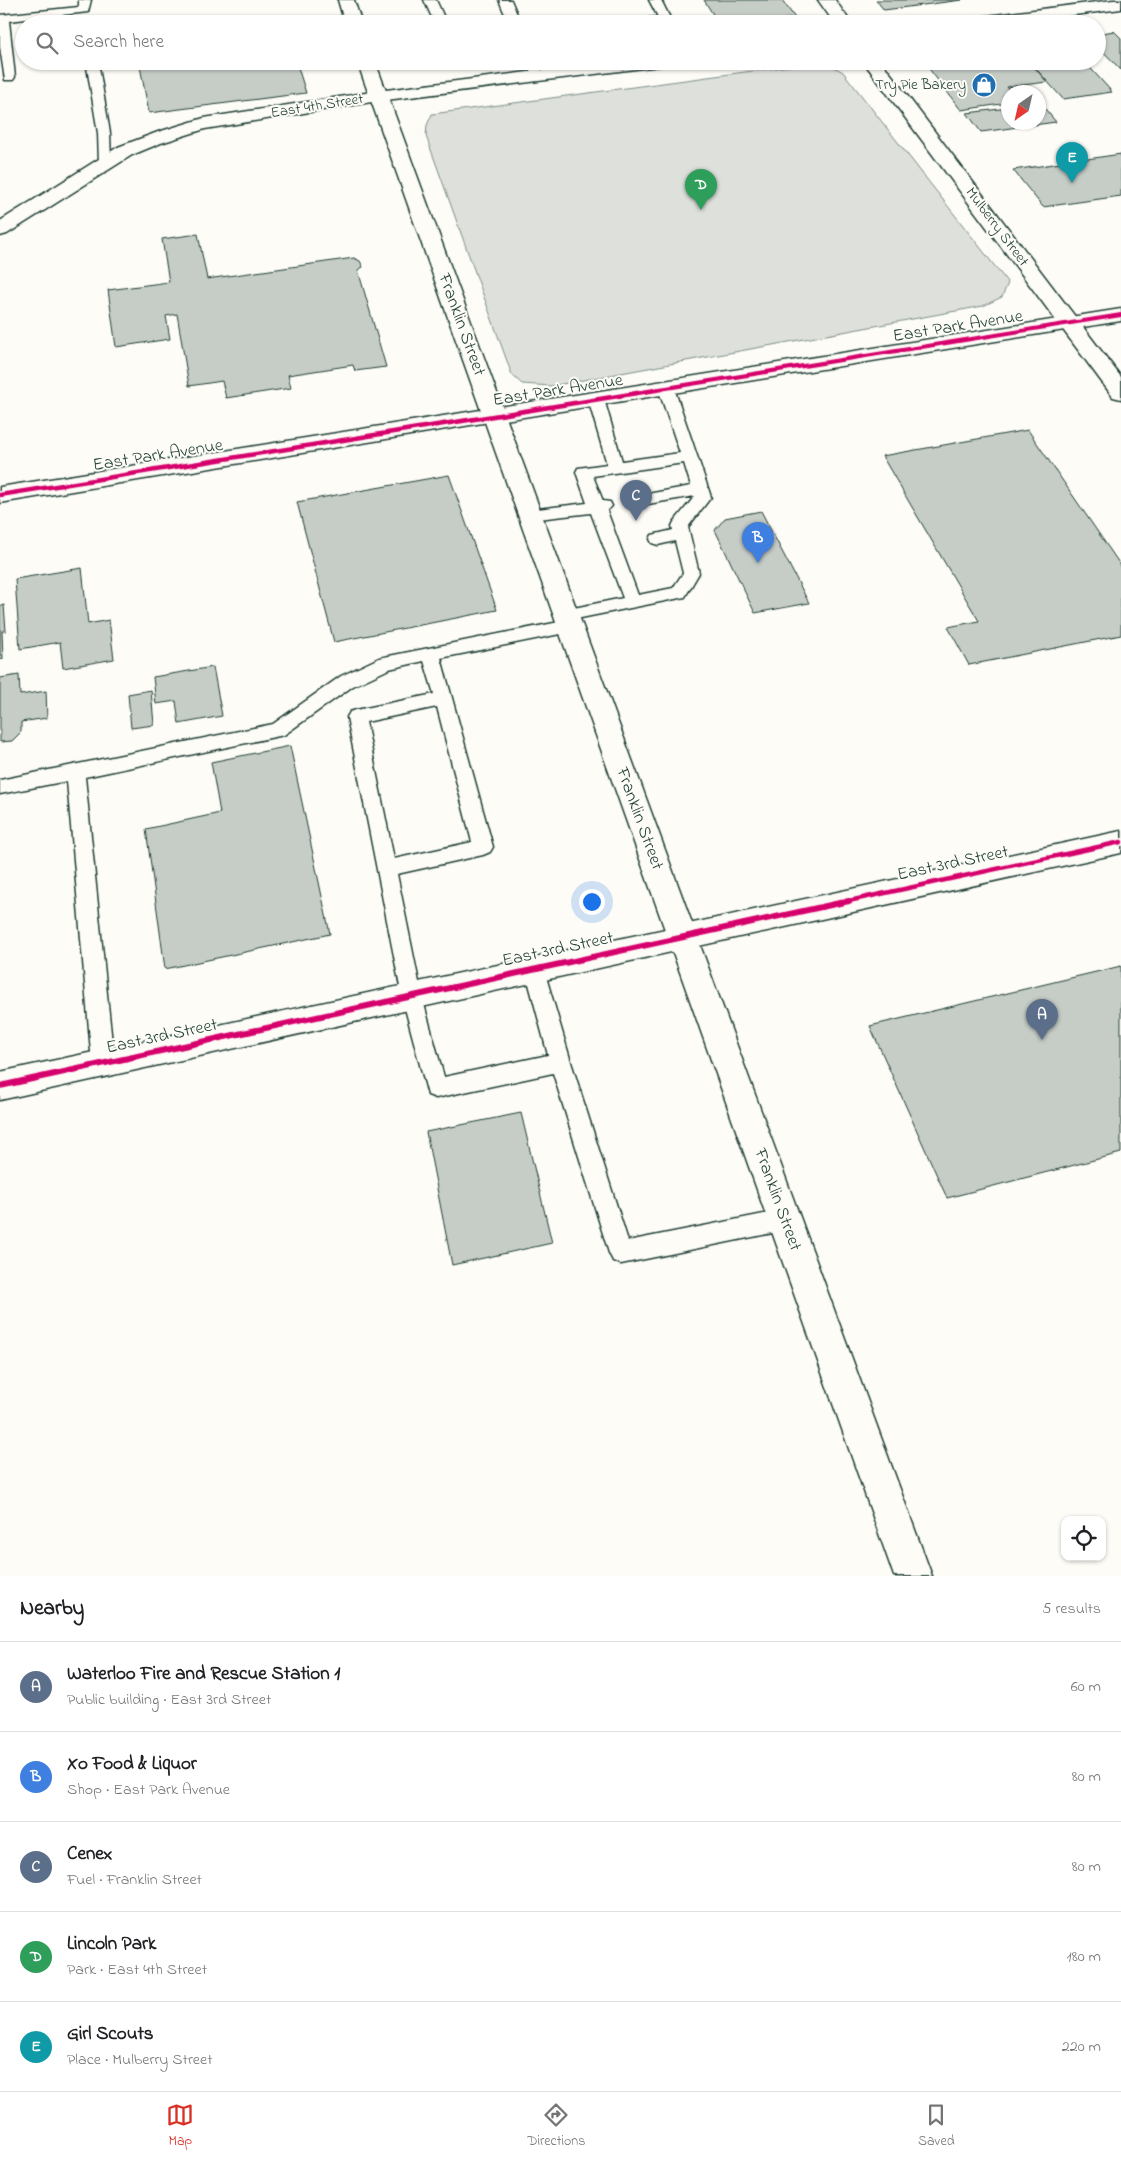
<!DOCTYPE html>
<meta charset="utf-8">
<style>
:root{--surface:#fff;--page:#f2f2f2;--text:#202124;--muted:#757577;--line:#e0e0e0;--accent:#d93025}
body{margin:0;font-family:"Indie Flower",sans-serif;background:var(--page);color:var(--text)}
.controls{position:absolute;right:15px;bottom:15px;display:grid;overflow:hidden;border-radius:10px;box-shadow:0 1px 4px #0004}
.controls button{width:45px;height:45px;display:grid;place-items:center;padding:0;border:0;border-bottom:1px solid var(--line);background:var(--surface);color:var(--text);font:25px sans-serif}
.compass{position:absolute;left:1001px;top:85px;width:45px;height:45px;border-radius:50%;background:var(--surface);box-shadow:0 1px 4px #0004;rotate:214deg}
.you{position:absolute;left:591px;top:901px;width:18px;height:18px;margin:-12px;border:4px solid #fff;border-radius:50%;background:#1a73e8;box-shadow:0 0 0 8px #1a73e833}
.badge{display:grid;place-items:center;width:32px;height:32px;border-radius:50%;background:var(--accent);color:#fff;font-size:16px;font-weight:700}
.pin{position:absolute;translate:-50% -41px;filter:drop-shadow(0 1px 2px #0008)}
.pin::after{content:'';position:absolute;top:26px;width:18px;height:15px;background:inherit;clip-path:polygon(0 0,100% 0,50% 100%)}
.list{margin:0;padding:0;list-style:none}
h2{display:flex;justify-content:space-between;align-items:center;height:65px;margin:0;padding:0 20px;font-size:21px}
h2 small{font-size:16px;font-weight:400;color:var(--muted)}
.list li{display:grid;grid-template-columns:32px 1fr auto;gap:15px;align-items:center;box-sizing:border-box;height:90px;padding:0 20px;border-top:1px solid var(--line)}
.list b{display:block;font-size:19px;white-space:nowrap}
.list p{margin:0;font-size:16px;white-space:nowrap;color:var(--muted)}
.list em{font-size:16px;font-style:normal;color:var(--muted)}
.icon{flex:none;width:28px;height:28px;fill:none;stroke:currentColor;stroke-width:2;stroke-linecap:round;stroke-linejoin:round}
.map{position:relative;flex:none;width:1121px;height:1576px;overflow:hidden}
.search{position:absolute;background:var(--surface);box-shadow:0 1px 4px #0004;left:15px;right:15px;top:15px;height:55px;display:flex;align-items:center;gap:12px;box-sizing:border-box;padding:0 18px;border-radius:28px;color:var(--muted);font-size:19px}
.sheet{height:515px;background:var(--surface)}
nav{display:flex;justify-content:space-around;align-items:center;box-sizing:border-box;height:70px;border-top:1px solid var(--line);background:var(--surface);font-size:14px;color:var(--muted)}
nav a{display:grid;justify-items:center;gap:2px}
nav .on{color:var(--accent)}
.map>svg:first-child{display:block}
.green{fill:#dde0db;stroke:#7e8e88}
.building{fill:#c6cdc7;stroke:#1f3d34}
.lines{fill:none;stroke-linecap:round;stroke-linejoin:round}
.service-casing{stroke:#1f3d34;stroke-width:3}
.minor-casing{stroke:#1f3d34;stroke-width:3}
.tertiary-casing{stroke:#1f3d34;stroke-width:3}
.primary-casing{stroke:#1f3d34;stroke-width:3}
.service{fill:#fdfcf7;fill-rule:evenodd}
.minor{fill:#fdfcf7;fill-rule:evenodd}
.tertiary{fill:#fdfcf7;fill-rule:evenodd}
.primary{fill:#fdfcf7;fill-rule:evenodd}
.cycleway-far2-casing{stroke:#fdfcf7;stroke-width:5.5}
.cycleway-far1-casing{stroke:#fdfcf7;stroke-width:8}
.cycleway-casing{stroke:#fdfcf7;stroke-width:9}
.cycleway-far2{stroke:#d6006c;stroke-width:4}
.cycleway-far1{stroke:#d6006c;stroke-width:4.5}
.cycleway{stroke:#d6006c;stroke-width:6}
.labels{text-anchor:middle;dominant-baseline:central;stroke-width:4;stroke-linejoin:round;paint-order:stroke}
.far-poi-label{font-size:15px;fill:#1f3d34;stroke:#fdfcf7;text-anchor:end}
.far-street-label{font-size:15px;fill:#1f3d34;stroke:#fdfcf7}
.street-label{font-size:18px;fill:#1f3d34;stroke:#fdfcf7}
</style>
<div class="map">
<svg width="1121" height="1576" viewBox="0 0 1121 1576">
<rect width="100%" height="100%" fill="#fdfcf7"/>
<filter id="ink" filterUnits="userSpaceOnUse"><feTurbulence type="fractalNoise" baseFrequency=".02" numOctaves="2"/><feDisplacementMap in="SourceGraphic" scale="10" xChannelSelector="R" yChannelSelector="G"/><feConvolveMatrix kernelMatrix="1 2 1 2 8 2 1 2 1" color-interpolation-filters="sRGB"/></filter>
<g filter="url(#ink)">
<path class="green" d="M812 63 829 64 843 72 1008 283 1002 297 983 306 551 386 522 384 512 375 426 136 427 125 432 114Z"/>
<path class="building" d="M704 0H782L795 18 747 24H719Z
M876 0H962L884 10Z
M1114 31 1121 38V70L1097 45V34Z
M139 61H296L306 93 149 113Z
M923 61H1029L1047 82 1007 87 1011 92H1008V103L961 110Z
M1029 61H1084L1112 92 1063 99Z
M1038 104H1041L1056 122 981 132 967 113 1008 108V122H1038Z
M1121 154V196L1043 207 1013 170Z
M198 234 207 279 354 258 360 261 363 267 358 270 386 367 355 371 353 365 288 375 291 388 226 398 222 381 189 386 177 314 166 316 170 339 116 347 108 290 169 282 162 239Z
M1028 430 1121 566V635L969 665 948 627 979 621 882 456Z
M449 475 497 610 334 642 297 502Z
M761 511 809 603 755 613 715 530 725 518Z
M82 568 88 624 109 620 114 659 63 668 60 642 20 649 15 579Z
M4 605 6 631H2L3 659 0 660V606Z
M213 667 222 716 179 724 176 701 156 704 153 677Z
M19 675 20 695 46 691 47 718 21 722V732L12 741 0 742V678Z
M151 690 154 725 131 728 128 694Z
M290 746 330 934 165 969 146 829 220 813 211 762Z
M1121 966V1153L947 1198 870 1026Z
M521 1113 552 1243 452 1265 426 1132Z"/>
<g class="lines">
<defs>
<path id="service" d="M79 0H91L88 12 9 21 15 77 13 80H5L0 47V15L79 7Z
M424 0H436L447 24H435Z
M499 0H511L521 24H509Z
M649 0H661L673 24H621L627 21 658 17Z
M86 61H98L110 133 111 163 105 167 99 163 98 133Z
M526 61H538L544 76 542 79H534Z
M666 383 671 385 674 388 711 497 688 527 699 573 685 597 571 620 576 622 579 626 576 630 570 632 441 658 493 847 490 852 483 855 397 874 422 997 444 1077 548 1055 525 969 528 963 535 960 542 963 571 1062 628 1241 784 1210 792 1213 795 1221 792 1229 621 1264 613 1261 609 1253 553 1073 436 1098 428 1095 402 997 347 717 350 712 356 710 434 694 424 661 389 669 353 686 284 735 85 777 114 1063 111 1070 103 1072 95 1070 92 1063 67 781 0 794V780L273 724 341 676 379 658 564 621 559 619 556 615 559 611 623 598 591 513 529 520 523 519 521 515 523 511 529 510 587 503 576 472 578 468 607 464 588 399 591 396H601L604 399 622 461 680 453 658 388 661 385ZM684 463 691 486 642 495 636 496 634 500 636 504 642 505 695 496 674 522 672 526 673 530 652 535 650 539 652 543 658 545 675 541 683 573 673 588 638 595 607 511 612 506 610 502 603 501 593 476ZM437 707 472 842 394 859 366 722Z"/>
<path id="minor" d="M818 0H835L852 24H835Z
M863 61H881L1121 377V399L1113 397Z
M493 408 501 410 504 415 501 420 0 503V487Z
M1121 831V853L0 1100V1072Z"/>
<path id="tertiary" d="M1113 0H1121V9L1005 24H955L957 20 963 19Z
M615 61H669L666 65 660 66 378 101 205 129 161 143 132 155 7 234 0 236V221L118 147 158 132 204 118 378 91Z
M1121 309V321L493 422 485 420 482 415 485 410 493 408Z"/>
<path id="primary" d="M338 0H354L362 24H345Z
M357 61H375L932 1576H894Z"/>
</defs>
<use href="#service" class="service-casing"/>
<use href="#minor" class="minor-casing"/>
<use href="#tertiary" class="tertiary-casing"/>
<use href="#primary" class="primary-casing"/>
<use href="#service" class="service"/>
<use href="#minor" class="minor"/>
<use href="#tertiary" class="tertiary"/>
<use href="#primary" class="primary"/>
<defs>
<path id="cycleway-far2" d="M654 390 1121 315"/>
<path id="cycleway-far1" d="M0 495 662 389
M844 902 1121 842"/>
<path id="cycleway" d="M0 1086 849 901"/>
</defs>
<use href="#cycleway-far2" class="cycleway-far2-casing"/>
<use href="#cycleway-far1" class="cycleway-far1-casing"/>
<use href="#cycleway" class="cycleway-casing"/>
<use href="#cycleway-far2" class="cycleway-far2"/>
<use href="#cycleway-far1" class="cycleway-far1"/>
<use href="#cycleway" class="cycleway"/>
</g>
</g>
<defs>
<symbol id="shop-disc" viewBox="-11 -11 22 22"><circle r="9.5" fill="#1f6fb2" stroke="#fdfcf7"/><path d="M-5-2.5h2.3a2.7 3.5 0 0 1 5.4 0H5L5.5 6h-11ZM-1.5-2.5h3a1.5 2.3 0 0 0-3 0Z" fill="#fff"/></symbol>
</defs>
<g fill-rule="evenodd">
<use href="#shop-disc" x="970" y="71" width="28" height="28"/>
</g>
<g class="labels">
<g class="far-poi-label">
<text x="966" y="85">Try Pie Bakery</text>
</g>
<g class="far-street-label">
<text transform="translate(317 106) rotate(-9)">East 4th Street</text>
<text transform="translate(997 227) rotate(53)">Mulberry Street</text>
</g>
<g class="street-label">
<text transform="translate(461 325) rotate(70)">Franklin Street</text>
<text transform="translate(958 327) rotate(-9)">East Park Avenue</text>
<text transform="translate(558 391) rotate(-9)">East Park Avenue</text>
<text transform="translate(158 456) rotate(-9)">East Park Avenue</text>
<text transform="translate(639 819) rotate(70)">Franklin Street</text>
<text transform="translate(953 864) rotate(-12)">East 3rd Street</text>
<text transform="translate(558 950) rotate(-12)">East 3rd Street</text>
<text transform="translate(162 1037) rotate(-12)">East 3rd Street</text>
<text transform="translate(777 1200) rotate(70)">Franklin Street</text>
</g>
</g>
</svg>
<div class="controls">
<button><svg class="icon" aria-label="locate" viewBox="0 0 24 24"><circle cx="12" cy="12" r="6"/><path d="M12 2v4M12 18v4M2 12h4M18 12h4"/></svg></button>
</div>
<svg class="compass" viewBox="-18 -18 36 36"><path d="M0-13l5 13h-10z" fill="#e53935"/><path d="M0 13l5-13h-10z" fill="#757577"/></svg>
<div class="you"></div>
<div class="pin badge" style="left:1042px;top:1040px;background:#5c6f8a">A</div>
<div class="pin badge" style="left:758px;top:563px;background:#3f7fe0">B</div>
<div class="pin badge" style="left:636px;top:521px;background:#5c6f8a">C</div>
<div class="pin badge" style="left:701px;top:210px;background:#2e9e5b">D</div>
<div class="pin badge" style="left:1072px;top:183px;background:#0f9aa8">E</div>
<div class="search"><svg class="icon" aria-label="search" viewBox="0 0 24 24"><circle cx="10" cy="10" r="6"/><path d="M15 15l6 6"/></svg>Search here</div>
</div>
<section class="sheet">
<h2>Nearby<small>5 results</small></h2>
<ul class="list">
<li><span class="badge" style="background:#5c6f8a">A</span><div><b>Waterloo Fire and Rescue Station 1</b><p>Public building · East 3rd Street</p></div><em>60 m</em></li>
<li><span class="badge" style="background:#3f7fe0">B</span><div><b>Xo Food &amp; Liquor</b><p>Shop · East Park Avenue</p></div><em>80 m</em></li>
<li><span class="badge" style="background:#5c6f8a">C</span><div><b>Cenex</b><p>Fuel · Franklin Street</p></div><em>80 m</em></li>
<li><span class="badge" style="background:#2e9e5b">D</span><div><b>Lincoln Park</b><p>Park · East 4th Street</p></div><em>180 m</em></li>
<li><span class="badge" style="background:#0f9aa8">E</span><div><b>Girl Scouts</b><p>Place · Mulberry Street</p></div><em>220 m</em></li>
</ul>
</section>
<nav>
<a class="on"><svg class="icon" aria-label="map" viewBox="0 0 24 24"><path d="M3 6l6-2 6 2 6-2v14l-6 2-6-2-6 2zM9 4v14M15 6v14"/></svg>Map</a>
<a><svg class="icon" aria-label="directions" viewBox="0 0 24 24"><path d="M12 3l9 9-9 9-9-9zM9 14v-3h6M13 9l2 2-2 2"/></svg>Directions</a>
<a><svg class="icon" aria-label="saved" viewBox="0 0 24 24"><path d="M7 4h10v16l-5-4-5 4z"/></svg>Saved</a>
</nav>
